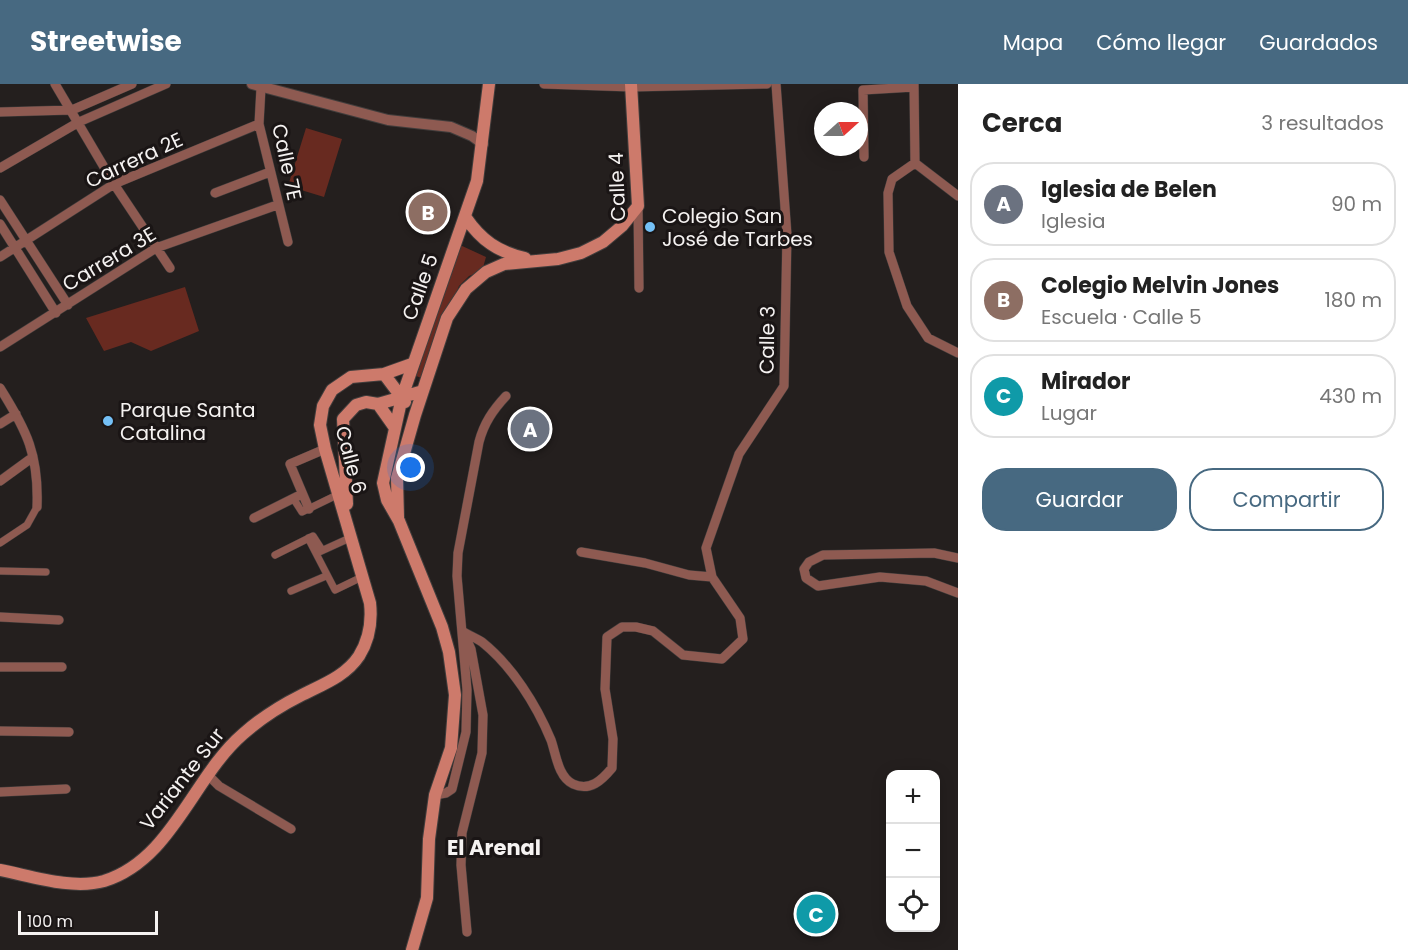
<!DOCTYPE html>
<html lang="es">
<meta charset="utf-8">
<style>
:root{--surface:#fff;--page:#f2f2f2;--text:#222;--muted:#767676;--line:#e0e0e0;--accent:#476981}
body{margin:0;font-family:Poppins,sans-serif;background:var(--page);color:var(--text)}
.controls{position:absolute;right:18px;bottom:18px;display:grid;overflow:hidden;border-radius:12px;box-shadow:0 3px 15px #0003}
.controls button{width:54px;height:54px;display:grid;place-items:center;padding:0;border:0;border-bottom:2px solid var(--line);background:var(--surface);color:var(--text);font:30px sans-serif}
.compass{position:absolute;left:814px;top:18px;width:54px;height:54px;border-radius:50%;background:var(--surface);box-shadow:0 3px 15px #0003;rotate:69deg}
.scale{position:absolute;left:18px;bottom:15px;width:140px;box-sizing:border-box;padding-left:6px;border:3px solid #f5f2f1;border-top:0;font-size:16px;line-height:21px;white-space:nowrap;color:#f5f2f1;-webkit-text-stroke:4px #1a1515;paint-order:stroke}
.you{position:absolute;left:411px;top:384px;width:21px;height:21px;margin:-15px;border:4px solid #fff;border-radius:50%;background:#1a73e8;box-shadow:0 0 0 9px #1a73e833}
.badge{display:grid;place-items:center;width:39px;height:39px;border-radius:50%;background:var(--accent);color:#fff;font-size:20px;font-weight:700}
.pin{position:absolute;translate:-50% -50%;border:3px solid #fff;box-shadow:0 2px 6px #0006}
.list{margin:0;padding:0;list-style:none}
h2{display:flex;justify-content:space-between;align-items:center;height:78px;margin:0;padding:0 24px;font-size:26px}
h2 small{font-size:20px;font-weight:400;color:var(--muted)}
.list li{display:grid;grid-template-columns:39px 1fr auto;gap:18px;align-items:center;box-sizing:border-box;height:84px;margin:0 12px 12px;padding:0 12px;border:2px solid var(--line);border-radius:24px}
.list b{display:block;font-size:22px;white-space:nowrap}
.list p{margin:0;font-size:20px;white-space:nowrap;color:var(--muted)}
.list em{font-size:20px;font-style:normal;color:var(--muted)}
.actions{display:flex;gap:12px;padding:18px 24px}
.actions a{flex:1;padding:14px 0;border:2px solid var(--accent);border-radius:24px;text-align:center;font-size:21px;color:var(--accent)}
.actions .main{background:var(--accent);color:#fff}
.icon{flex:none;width:33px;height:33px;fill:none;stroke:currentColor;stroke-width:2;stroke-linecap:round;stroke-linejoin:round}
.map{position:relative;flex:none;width:958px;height:866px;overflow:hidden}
header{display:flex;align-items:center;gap:36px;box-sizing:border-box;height:84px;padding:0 30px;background:var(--accent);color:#fff}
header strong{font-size:28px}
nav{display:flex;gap:33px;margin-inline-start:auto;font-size:21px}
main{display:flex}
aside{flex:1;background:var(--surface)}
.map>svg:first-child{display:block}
.green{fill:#682a20}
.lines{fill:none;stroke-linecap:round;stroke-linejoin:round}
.pedestrian-casing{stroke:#413d3c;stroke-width:8}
.minor-casing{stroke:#413d3c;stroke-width:10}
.tertiary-casing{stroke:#413d3c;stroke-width:12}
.secondary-casing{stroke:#413d3c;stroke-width:14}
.pedestrian{stroke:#8e5a51;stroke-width:7}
.minor{stroke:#8e5a51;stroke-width:9}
.tertiary{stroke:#8e5a51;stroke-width:10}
.secondary{stroke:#cd7a6b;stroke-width:12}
.poi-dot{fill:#74c0f6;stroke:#1a1515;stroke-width:2}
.labels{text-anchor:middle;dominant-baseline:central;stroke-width:6;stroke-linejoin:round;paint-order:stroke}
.street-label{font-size:20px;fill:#f5f2f1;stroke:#1a1515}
.poi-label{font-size:20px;fill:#f5f2f1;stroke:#1a1515;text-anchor:start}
.neighbourhood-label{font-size:21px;font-weight:bold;fill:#f5f2f1;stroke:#1a1515}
</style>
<header>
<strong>Streetwise</strong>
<nav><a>Mapa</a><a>Cómo llegar</a><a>Guardados</a></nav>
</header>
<main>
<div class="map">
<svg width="958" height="866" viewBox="0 0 958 866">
<rect width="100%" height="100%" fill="#241f1e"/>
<path class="green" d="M306 44 342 55 324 113 288 102Z
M460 161 486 173 482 187 469 192 459 202 421 294 412 290Z
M185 203 199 247 151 267 131 258 104 267 86 234Z"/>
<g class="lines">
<defs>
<path id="pedestrian" d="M293 414 302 428 339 410
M308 454 335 506 364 492
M0 459 27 441 37 423
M319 468 352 453
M275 471 313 452 322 466
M0 487 46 488
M291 507 326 492"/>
<path id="minor" d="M55 0 114 100 170 184
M544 0 631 3 767 0
M914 0 915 79 892 95 888 109 889 168 907 222 928 254 958 269
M261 4 259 40 288 158
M0 28 72 26 132 0
M864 73 863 6 914 3
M915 79 958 112
M0 84 79 38 166 0
M215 109 270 88
M0 116 68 221
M638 122 639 204
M0 140 56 229
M0 173 114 100 259 40
M0 263 156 164 277 121
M0 304C27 347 39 371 37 423
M0 340 16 330
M0 397 33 373
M309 425 290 380 325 365
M254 434 302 410
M581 468 645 479 689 491 712 493
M958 474 934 469 823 471 809 478 804 485 806 494 818 502 880 493 926 497 958 509
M0 533 59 536
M462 547C468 551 476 554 482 558 512 582 536 620 551 656 556 670 558 693 573 700 590 708 602 696 612 684L613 655 605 605 607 553 622 543H636L653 547 683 571 722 575 743 555 740 534 712 493 706 464 739 370 784 302 787 151 776 0
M466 554 471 565 483 631 482 669 462 749 461 781 467 848
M0 583H62
M0 647 69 648
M209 692 219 702 291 745
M0 708 66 705
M435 711 446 709 452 705 466 648 467 606 457 492 458 469 479 358C484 339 493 326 506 312"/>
<path id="tertiary" d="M252 0 388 36 451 43 472 52 483 60"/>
<path id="secondary" d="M466 134C481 156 498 168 525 174
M384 290 405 318
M378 320 395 344
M347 420 343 335 356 321 366 318 378 320 423 307
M398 433 397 394 415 331 447 234 466 205 486 188 504 180 558 175 581 169 603 158 622 142 638 122 631 0
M0 786C31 792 72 806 104 797 172 776 193 693 243 650 259 636 280 622 300 612 321 601 345 593 359 572 369 556 372 537 370 519L325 365 320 341 323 322 332 306 351 293 384 290 412 280
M412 866 427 814 429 755 435 711 451 664 455 611 449 568 442 543 399 437 387 416 383 399 402 313 477 97 489 0"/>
</defs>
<use href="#pedestrian" class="pedestrian-casing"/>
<use href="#minor" class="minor-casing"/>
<use href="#tertiary" class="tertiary-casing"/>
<use href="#secondary" class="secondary-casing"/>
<use href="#pedestrian" class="pedestrian"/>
<use href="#minor" class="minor"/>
<use href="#tertiary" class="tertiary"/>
<use href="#secondary" class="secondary"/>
</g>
<g class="poi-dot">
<circle cx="650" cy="143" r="6"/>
<circle cx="108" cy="337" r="6"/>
</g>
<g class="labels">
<g class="street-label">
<text transform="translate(134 76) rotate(-25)">Carrera 2E</text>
<text transform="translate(287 78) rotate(78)">Calle 7E</text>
<text transform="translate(617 103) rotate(-92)">Calle 4</text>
<text transform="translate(109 175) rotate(-31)">Carrera 3E</text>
<text transform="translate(420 203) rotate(-70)">Calle 5</text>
<text transform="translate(767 256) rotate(-89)">Calle 3</text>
<text transform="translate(351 376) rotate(75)">Calle 6</text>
<text transform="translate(182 695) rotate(-52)">Variante Sur</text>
</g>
<g class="poi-label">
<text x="662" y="132">Colegio San<tspan x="662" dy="23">José de Tarbes</tspan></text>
<text x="120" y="326">Parque Santa<tspan x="120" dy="23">Catalina</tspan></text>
</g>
<g class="neighbourhood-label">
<text x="494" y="763">El Arenal</text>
</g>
</g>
</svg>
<div class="controls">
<button>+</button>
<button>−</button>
<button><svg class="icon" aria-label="locate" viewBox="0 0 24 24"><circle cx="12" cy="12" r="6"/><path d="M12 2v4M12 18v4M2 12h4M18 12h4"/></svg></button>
</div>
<svg class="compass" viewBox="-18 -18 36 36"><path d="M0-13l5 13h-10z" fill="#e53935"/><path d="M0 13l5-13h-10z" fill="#767676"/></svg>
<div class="scale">100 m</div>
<div class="you"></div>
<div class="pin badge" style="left:530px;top:345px;background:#6b7280">A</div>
<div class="pin badge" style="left:428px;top:128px;background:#8d6e63">B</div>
<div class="pin badge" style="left:816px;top:830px;background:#0f9aa8">C</div>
</div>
<aside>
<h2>Cerca<small>3 resultados</small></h2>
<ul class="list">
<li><span class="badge" style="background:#6b7280">A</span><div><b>Iglesia de Belen</b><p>Iglesia</p></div><em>90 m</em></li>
<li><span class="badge" style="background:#8d6e63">B</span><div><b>Colegio Melvin Jones</b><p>Escuela · Calle 5</p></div><em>180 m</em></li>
<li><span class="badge" style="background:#0f9aa8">C</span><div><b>Mirador</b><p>Lugar</p></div><em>430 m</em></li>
</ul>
<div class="actions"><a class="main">Guardar</a><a>Compartir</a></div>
</aside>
</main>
